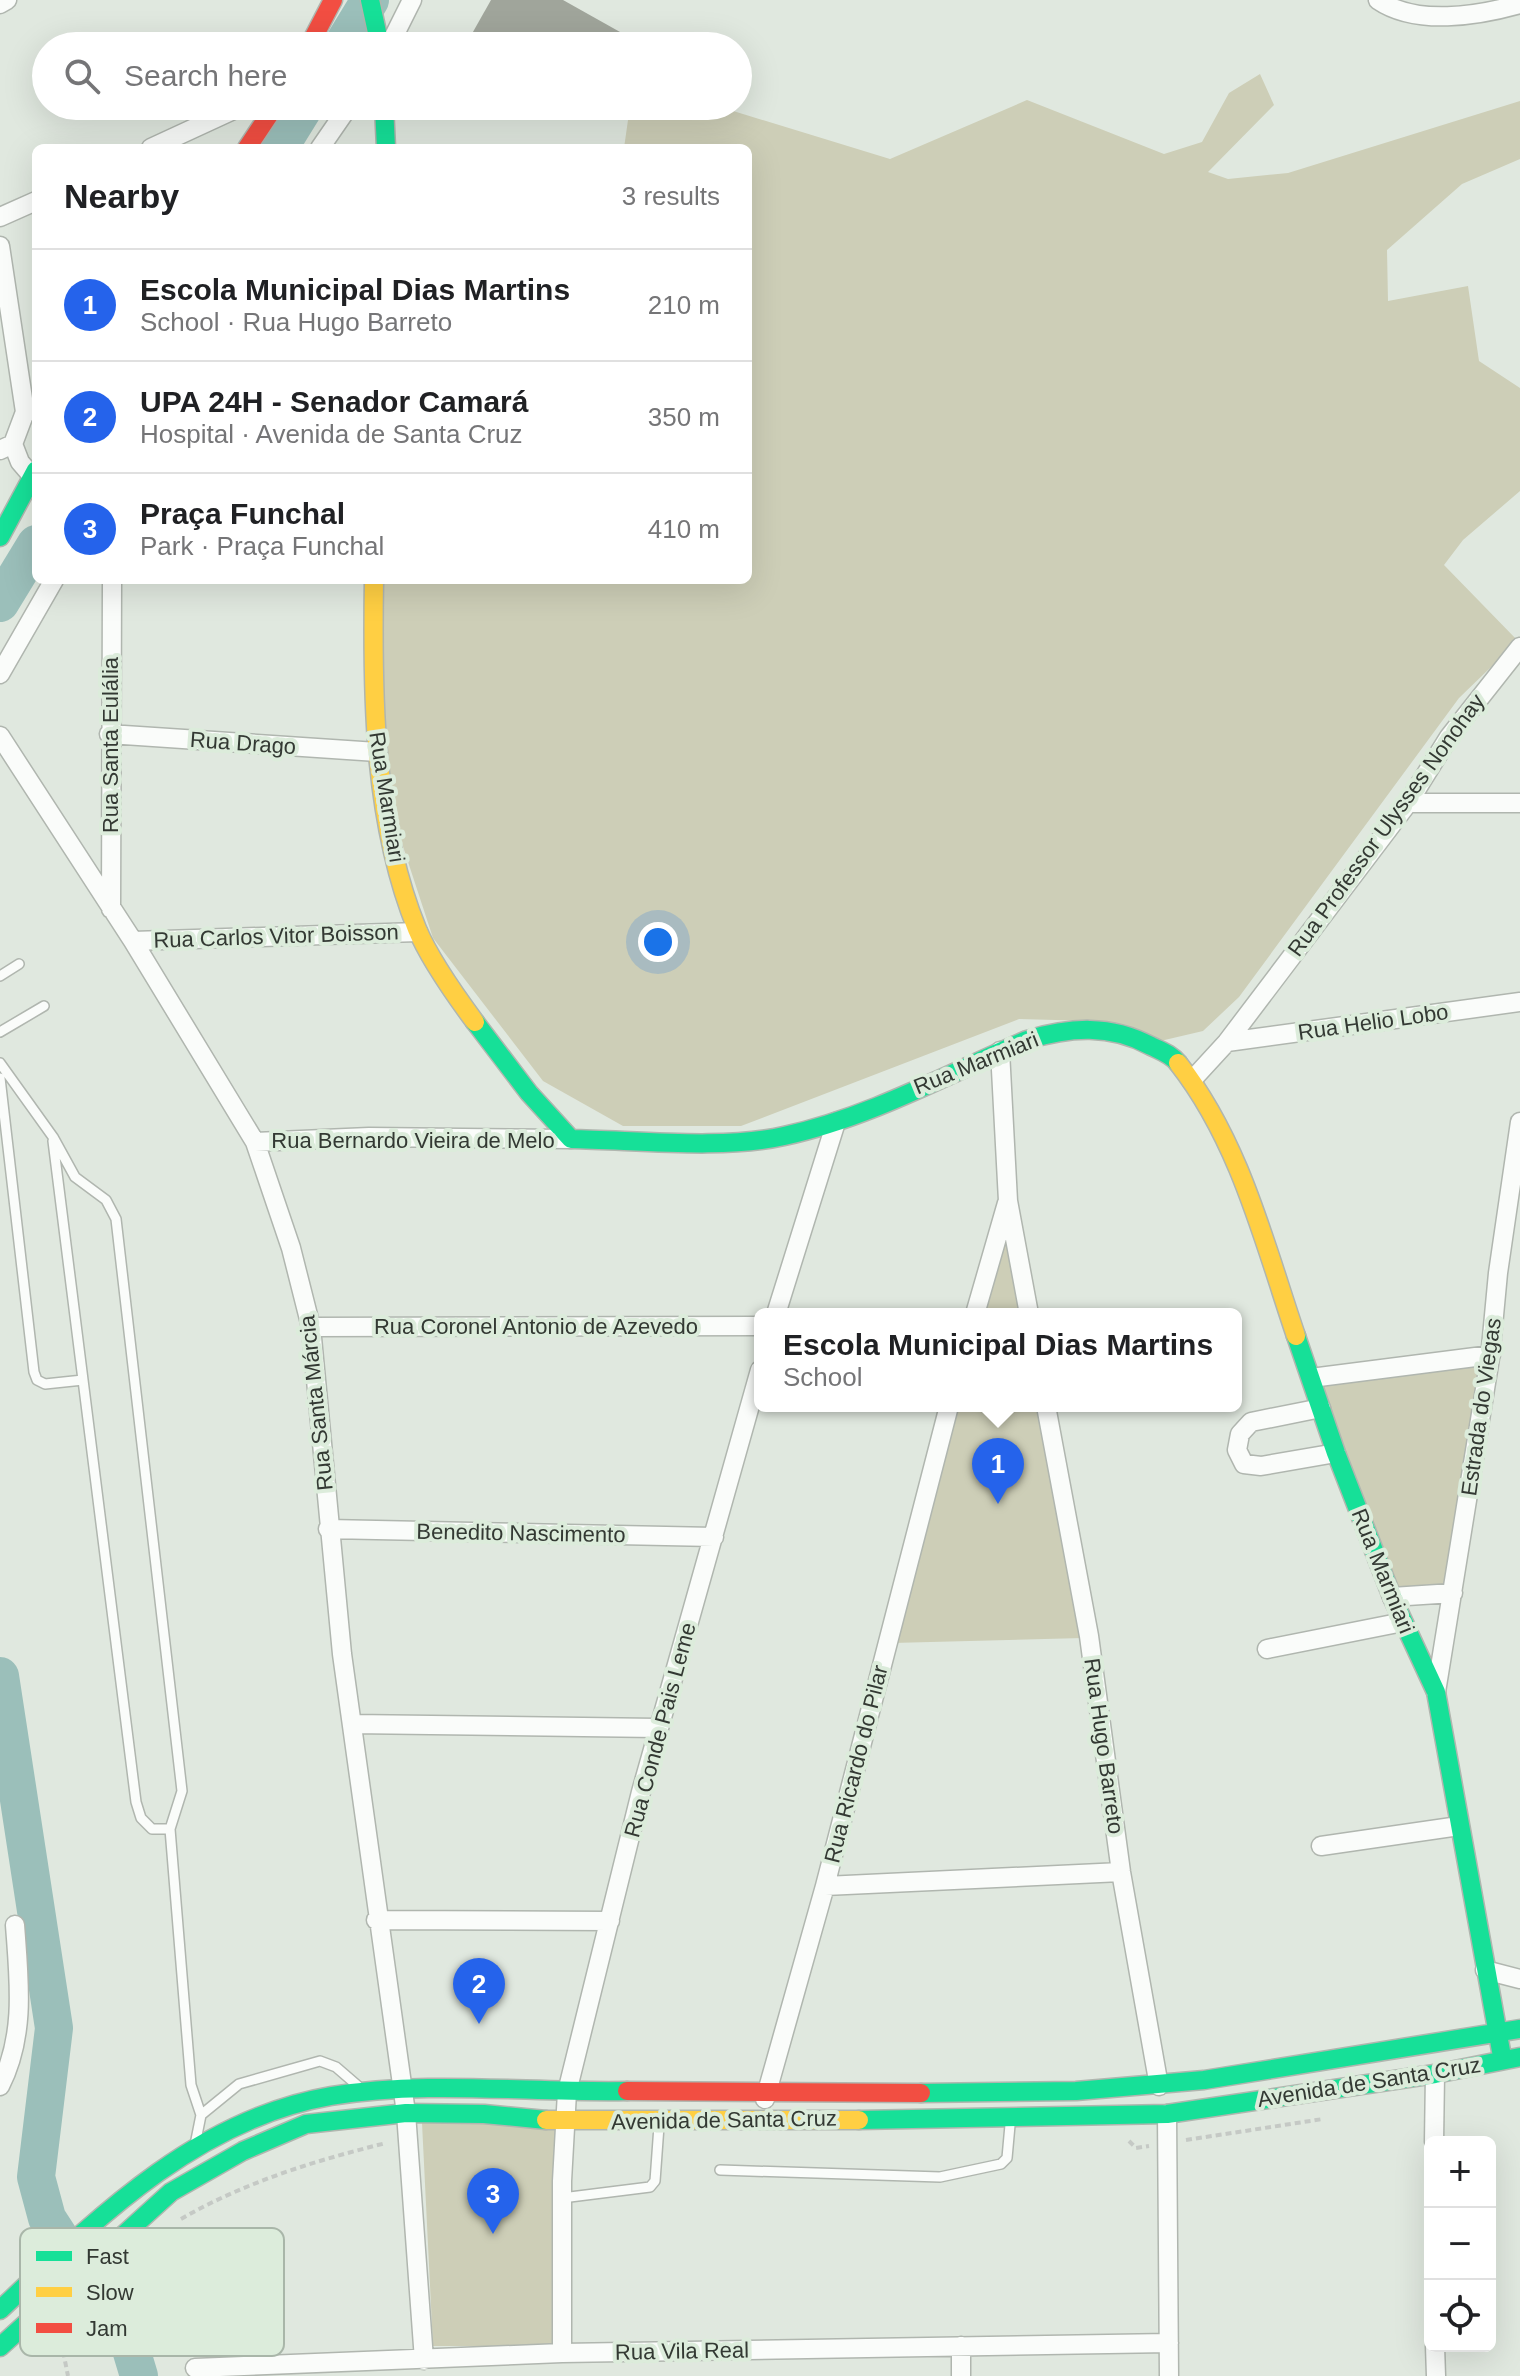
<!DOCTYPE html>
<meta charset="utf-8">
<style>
:root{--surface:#fff;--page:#f2f2f2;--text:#202124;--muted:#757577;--line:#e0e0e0;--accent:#2563eb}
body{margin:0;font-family:Arial,sans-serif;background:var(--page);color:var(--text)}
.controls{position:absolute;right:24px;bottom:24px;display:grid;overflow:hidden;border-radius:12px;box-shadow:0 8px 32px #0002}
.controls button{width:72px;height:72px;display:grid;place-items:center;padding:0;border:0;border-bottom:2px solid var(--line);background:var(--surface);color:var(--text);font:40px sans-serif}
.you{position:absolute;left:658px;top:942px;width:28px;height:28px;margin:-20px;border:6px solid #fff;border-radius:50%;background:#1a73e8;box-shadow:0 0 0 12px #1a73e833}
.badge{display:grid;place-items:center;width:52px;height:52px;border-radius:50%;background:var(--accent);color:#fff;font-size:26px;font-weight:700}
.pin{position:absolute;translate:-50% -66px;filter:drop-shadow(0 2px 4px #0008)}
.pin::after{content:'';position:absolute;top:42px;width:28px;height:24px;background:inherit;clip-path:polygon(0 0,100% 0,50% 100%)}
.popup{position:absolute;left:754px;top:1308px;width:488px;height:104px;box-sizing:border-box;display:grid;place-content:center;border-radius:12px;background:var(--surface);filter:drop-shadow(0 2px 6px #0005);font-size:26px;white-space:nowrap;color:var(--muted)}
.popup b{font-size:30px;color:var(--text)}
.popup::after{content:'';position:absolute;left:50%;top:100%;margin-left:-16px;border:16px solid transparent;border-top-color:var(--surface)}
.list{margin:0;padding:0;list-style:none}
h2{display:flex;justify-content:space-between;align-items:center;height:104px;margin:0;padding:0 32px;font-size:34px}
h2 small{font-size:26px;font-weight:400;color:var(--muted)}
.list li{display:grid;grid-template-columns:52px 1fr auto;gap:24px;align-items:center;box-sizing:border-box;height:112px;padding:0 32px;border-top:2px solid var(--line)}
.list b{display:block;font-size:30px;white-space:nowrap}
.list p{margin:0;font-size:26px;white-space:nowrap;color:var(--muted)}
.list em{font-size:26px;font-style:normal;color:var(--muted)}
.icon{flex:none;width:44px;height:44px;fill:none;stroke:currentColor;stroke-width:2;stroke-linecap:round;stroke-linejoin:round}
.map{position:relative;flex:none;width:1520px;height:2376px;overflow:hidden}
.search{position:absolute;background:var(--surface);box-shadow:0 8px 32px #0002;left:32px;top:32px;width:720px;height:88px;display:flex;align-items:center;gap:20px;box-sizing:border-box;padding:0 28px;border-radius:44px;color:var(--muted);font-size:30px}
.panel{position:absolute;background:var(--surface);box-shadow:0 8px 32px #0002;left:32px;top:144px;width:720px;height:440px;border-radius:12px}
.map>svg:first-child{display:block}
.green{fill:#cdceb7}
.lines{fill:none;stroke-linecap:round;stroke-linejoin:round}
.river{stroke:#9bbfba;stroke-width:38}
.building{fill:#a0a59b}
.lane-casing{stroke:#b0b6af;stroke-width:12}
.street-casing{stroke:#b0b6af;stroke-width:21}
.fast-casing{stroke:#b0b6af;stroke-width:21}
.slow-casing{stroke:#b0b6af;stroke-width:21}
.jam-casing{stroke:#b0b6af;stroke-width:21}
.path{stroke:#c5c9c5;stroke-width:4;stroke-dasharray:6 4;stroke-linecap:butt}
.lane{stroke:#fafcfa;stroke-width:9}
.street{stroke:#fafcfa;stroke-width:18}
.fast{stroke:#16e098;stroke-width:18}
.slow{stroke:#ffcf43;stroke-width:18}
.jam{stroke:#f24e42;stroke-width:18}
.labels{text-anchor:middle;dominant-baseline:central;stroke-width:8;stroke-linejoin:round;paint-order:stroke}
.street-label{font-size:22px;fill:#333933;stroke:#dcecdb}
.key{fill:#dcecdb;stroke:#a9b6a9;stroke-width:2}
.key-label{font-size:22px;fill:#333933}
</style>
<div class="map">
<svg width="1520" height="2376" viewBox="0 0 1520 2376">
<rect width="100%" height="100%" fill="#e0e8df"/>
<path class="green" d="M1260 74 1274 105 1208 172 1228 179 1288 173 1520 101V159L1462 184 1387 250 1388 301 1468 286 1479 361 1520 388V491L1463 540 1444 565 1518 641 1459 698 1239 997 1203 1031 1156 1042 1092 1021 1019 1019 741 1126H623L543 1081 433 938 392 813 377 673 381 580H748V148H624L630 106H717L890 159 1027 100 1164 154 1202 142 1229 93Z
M1008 1220 1025 1314H982Z
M1480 1361 1447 1587 1398 1592 1316 1385Z
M957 1406H1042L1083 1638 892 1643Z
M422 2123H562L554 2346H433Z"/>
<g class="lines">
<path class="river" d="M342 46 370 0
M279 148 305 106
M0 603 36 544
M0 1676 54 2028 36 2177 47 2218 130 2346 139 2376"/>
</g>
<path class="building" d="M491 0H563L645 46H465Z"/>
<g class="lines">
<defs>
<path id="lane" d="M0 976 19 964
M0 1032 44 1006
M0 1063 53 1137 75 1177 106 1200 116 1219 182 1791 170 1829 191 2085 201 2115
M0 1078 34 1372 37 1380 45 1384 83 1380
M53 1141 136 1802 141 1818 152 1829H170
M196 2140 201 2115 239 2084 320 2061 336 2067 358 2086
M720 2170 940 2177 1001 2164 1007 2158 1010 2125
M562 2198 650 2187 655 2181 659 2126"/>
<path id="street" d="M1378 0C1416 26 1478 16 1520 4
M0 4 7 0
M389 46 412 0
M151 148 242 106
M320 148 349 106
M0 217 36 201
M0 246 25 412
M13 444 20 462 32 476
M0 450 13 444 25 412 33 411
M0 674 54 580
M109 734 377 752
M0 736 133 941 255 1142 291 1248 311 1327 342 1654 406 2113 424 2360
M1408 803H1520
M111 909 112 580
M133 941 418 932
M1227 1042 1520 1002
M1000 1051 1008 1201 1029 1314
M1193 1079 1227 1042 1408 803 1449 737 1520 647
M255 1142 369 1137 571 1139
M776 1314 836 1122
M975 1314 1007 1203
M311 1327 760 1326
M1311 1378 1491 1355
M1046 1406 1089 1636 1121 1872 1159 2086
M1321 1408 1251 1422 1240 1434 1237 1450 1244 1464 1261 1466 1336 1453
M328 1529 714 1537
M1392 1597 1453 1593
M1267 1649 1403 1622
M1436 1692 1490 1358 1498 1273 1520 1122
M352 1724 658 1728
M1321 1846 1459 1826
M825 1886 1121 1872
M376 1920 610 1921
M1485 1970 1520 1979
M0 2086C26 2035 19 1980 15 1925
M765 2099 825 1886 949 1406
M1167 2114 1169 2376
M1434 2142 1435 2074
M1435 2346 1436 2376
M562 2353V2181L567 2092 641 1792 760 1370
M195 2368 562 2353 1169 2343
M961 2376V2346"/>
<path id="fast" d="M370 0 380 46
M384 106 386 148
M0 537 36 470
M475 1022 529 1093 571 1139C635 1140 723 1150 784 1136 868 1118 948 1074 1027 1040 1070 1027 1110 1024 1151 1046 1161 1051 1171 1054 1178 1063
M1296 1336 1336 1453 1392 1597 1436 1692 1501 2051
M921 2093 1076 2091 1204 2080 1520 2029
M859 2120 1167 2114 1435 2074 1520 2057
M0 2310C95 2220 196 2119 331 2096 428 2080 529 2093 627 2091
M0 2347 171 2192 243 2151 306 2124 406 2113 484 2114 546 2120"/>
<path id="slow" d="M374 580C372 694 373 821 417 929 430 960 455 995 475 1022
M1178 1063C1240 1142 1264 1242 1296 1336
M546 2120H859"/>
<path id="jam" d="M309 46 333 0
M247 148 275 106
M627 2091 921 2093"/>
</defs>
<use href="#lane" class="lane-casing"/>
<use href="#street" class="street-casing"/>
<use href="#fast" class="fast-casing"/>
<use href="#slow" class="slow-casing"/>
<use href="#jam" class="jam-casing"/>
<path class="path" d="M1186 2140 1323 2119
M1129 2141 1136 2148 1149 2146
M181 2219C245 2182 314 2161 386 2143
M53 2334 64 2356 68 2376"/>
<use href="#lane" class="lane"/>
<use href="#street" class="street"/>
<use href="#fast" class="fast"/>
<use href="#slow" class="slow"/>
<use href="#jam" class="jam"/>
</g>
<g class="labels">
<g class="street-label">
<text transform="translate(243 743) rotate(4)">Rua Drago</text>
<text transform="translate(110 745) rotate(-90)">Rua Santa Eulália</text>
<text transform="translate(387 797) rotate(81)">Rua Marmiari</text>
<text transform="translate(1386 825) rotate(-54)">Rua Professor Ulysses Nonohay</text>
<text transform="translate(276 936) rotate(-2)">Rua Carlos Vitor Boisson</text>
<text transform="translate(1373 1022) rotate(-8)">Rua Helio Lobo</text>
<text transform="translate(976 1063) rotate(-22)">Rua Marmiari</text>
<text x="413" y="1140">Rua Bernardo Vieira de Melo</text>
<text x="536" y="1326">Rua Coronel Antonio de Azevedo</text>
<text transform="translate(316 1403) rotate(-96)">Rua Santa Márcia</text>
<text transform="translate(1481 1407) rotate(-82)">Estrada do Viegas</text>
<text transform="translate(521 1533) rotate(1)">Benedito Nascimento</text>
<text transform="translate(1383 1571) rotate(68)">Rua Marmiari</text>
<text transform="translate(660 1730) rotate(-75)">Rua Conde Pais Leme</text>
<text transform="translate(1104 1746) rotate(82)">Rua Hugo Barreto</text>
<text transform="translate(856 1764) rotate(-76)">Rua Ricardo do Pilar</text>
<text transform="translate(1369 2082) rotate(-9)">Avenida de Santa Cruz</text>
<text transform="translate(724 2120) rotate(-1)">Avenida de Santa Cruz</text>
<text transform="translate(682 2351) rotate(-1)">Rua Vila Real</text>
</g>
</g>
<rect x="20" y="2228" width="264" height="128" rx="12" class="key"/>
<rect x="36" y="2251" width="36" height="10" fill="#16e098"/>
<rect x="36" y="2287" width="36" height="10" fill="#ffcf43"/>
<rect x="36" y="2323" width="36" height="10" fill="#f24e42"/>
<g class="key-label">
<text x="86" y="2264">Fast</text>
<text x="86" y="2300">Slow</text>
<text x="86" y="2336">Jam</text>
</g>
</svg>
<div class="controls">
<button>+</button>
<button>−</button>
<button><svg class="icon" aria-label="locate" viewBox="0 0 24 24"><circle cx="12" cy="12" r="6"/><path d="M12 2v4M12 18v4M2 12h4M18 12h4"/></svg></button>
</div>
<div class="you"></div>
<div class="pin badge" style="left:998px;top:1504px">1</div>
<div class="popup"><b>Escola Municipal Dias Martins</b>School</div>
<div class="pin badge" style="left:479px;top:2024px">2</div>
<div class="pin badge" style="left:493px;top:2234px">3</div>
<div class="search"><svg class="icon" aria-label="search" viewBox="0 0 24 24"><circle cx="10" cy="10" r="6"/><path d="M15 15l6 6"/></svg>Search here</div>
<section class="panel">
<h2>Nearby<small>3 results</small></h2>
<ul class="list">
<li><span class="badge">1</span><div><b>Escola Municipal Dias Martins</b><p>School · Rua Hugo Barreto</p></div><em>210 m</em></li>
<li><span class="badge">2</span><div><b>UPA 24H - Senador Camará</b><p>Hospital · Avenida de Santa Cruz</p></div><em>350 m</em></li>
<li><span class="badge">3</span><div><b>Praça Funchal</b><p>Park · Praça Funchal</p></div><em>410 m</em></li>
</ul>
</section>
</div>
